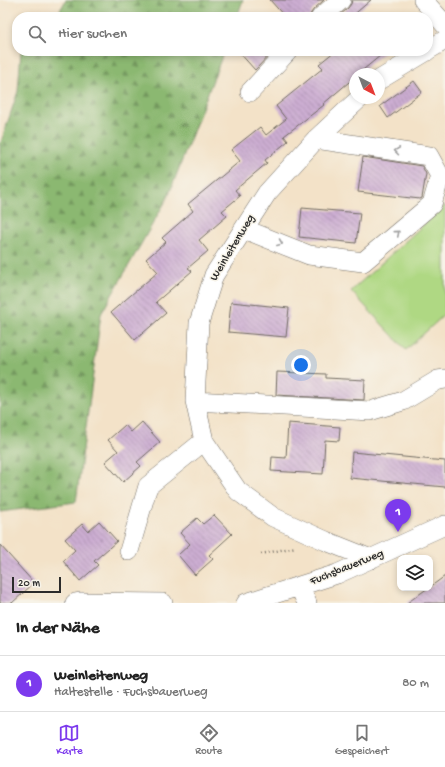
<!DOCTYPE html>
<html lang="de">
<meta charset="utf-8">
<style>
:root{--surface:#fff;--page:#f6f6f6;--text:#222;--muted:#767676;--line:#e0e0e0;--accent:#7c3aed}
body{margin:0;font-family:"Gochi Hand",sans-serif;background:var(--page);color:var(--text)}
.controls{position:absolute;right:12px;bottom:12px;display:grid;overflow:hidden;border-radius:8px;box-shadow:0 2px 6px #0003}
.controls button{width:36px;height:36px;display:grid;place-items:center;padding:0;border:0;border-bottom:1px solid var(--line);background:var(--surface);color:var(--text);font:20px sans-serif}
.compass{position:absolute;left:349px;top:68px;width:36px;height:36px;border-radius:50%;background:var(--surface);box-shadow:0 2px 6px #0003;rotate:138deg}
.scale{position:absolute;left:12px;bottom:10px;width:49px;box-sizing:border-box;padding-left:4px;border:2px solid #2b2b2b;border-top:0;font-size:11px;line-height:14px;white-space:nowrap;color:#2b2b2b;-webkit-text-stroke:3px #f7f3e8;paint-order:stroke}
.you{position:absolute;left:301px;top:365px;width:14px;height:14px;margin:-10px;border:3px solid #fff;border-radius:50%;background:#1a73e8;box-shadow:0 0 0 6px #1a73e833}
.badge{display:grid;place-items:center;width:26px;height:26px;border-radius:50%;background:var(--accent);color:#fff;font-size:13px;font-weight:700}
.pin{position:absolute;translate:-50% -33px;filter:drop-shadow(0 1px 2px #0008)}
.pin::after{content:'';position:absolute;top:21px;width:14px;height:12px;background:inherit;clip-path:polygon(0 0,100% 0,50% 100%)}
.list{margin:0;padding:0;list-style:none}
h2{display:flex;justify-content:space-between;align-items:center;height:52px;margin:0;padding:0 16px;font-size:17px}
h2 small{font-size:13px;font-weight:400;color:var(--muted)}
.list li{display:grid;grid-template-columns:26px 1fr auto;gap:12px;align-items:center;box-sizing:border-box;height:56px;padding:0 16px;border-top:1px solid var(--line)}
.list b{display:block;font-size:15px;white-space:nowrap}
.list p{margin:0;font-size:13px;white-space:nowrap;color:var(--muted)}
.list em{font-size:13px;font-style:normal;color:var(--muted)}
.icon{flex:none;width:22px;height:22px;fill:none;stroke:currentColor;stroke-width:2;stroke-linecap:round;stroke-linejoin:round}
.map{position:relative;flex:none;width:445px;height:603px;overflow:hidden}
.search{position:absolute;background:var(--surface);box-shadow:0 2px 6px #0003;left:12px;right:12px;top:12px;height:44px;display:flex;align-items:center;gap:10px;box-sizing:border-box;padding:0 14px;border-radius:16px;color:var(--muted);font-size:15px}
.sheet{height:108px;background:var(--surface)}
nav{display:flex;justify-content:space-around;align-items:center;box-sizing:border-box;height:56px;border-top:1px solid var(--line);background:var(--surface);font-size:11px;color:var(--muted)}
nav a{display:grid;justify-items:center;gap:2px}
nav .on{color:var(--accent)}
.map>svg:first-child{display:block}
.grass{fill:#afd883;stroke:#6d8257}
.forest{fill:url(#forest-firs);stroke:#5b724e}
.building{fill:url(#building-back-hatch)}
.lines{fill:none;stroke-linecap:round;stroke-linejoin:round}
.minor-casing{stroke:#716b62;stroke-width:20}
.path{stroke:#716b62;stroke-width:2.5;stroke-dasharray:1 3;stroke-linecap:butt}
.minor{stroke:#fff;stroke-width:19}
.oneway{stroke:#a0a0a0}
.labels{text-anchor:middle;dominant-baseline:central;stroke-width:3;stroke-linejoin:round;paint-order:stroke}
.street-label{font-size:12px;fill:#2b2b2b;stroke:#f7f3e8}
</style>
<div class="map">
<svg width="445" height="603" viewBox="0 0 445 603">
<defs>
<pattern id="forest-firs" width="22" height="20" patternUnits="userSpaceOnUse"><rect width="22" height="20" fill="#8bb871"/><path d="M5 1l3.5 6h-7zM16 11l3.5 6h-7z" fill="#72965d"/></pattern>
<pattern id="building-back-hatch" width="6" height="6" patternUnits="userSpaceOnUse"><rect width="6" height="6" fill="#ccadd2"/><path d="M-1 5l2 2M0 0l6 6M5-1l2 2" fill="none" stroke="#a68dab"/></pattern>
</defs>
<rect width="100%" height="100%" fill="#f7f3e8"/>
<filter id="ink" filterUnits="userSpaceOnUse"><feTurbulence type="fractalNoise" baseFrequency=".025" numOctaves="2"/><feDisplacementMap in="SourceGraphic" scale="8" xChannelSelector="R" yChannelSelector="G"/><feConvolveMatrix kernelMatrix="1 2 1 2 8 2 1 2 1" color-interpolation-filters="sRGB"/></filter>
<filter id="wash" filterUnits="userSpaceOnUse"><feTurbulence type="fractalNoise" baseFrequency=".012" numOctaves="4" result="noise"/><feDisplacementMap in="SourceGraphic" scale="16" xChannelSelector="R" yChannelSelector="G"/><feGaussianBlur stdDeviation="0.9" result="paint"/><feColorMatrix in="noise" values="0 0 0 0 0 0 0 0 0 0 0 0 0 0 0 0 0 1.4 0 .05"/><feComposite in="paint" operator="in"/></filter>
<g filter="url(#wash)">
<rect width="100%" height="100%" fill="#f3e2c8"/>
<path class="grass" d="M445 205V314L406 350 351 291Z"/>
<path class="forest" d="M66 0H243L237 17H56Z
M21 51H224L168 197 101 314 76 502 0 512V145L18 91Z"/>
<g id="blocks">
<path class="building" d="M270 0H324L314 9 311 13 310 17H285Z
M352 0H371L351 17H338L348 8 351 4Z
M238 51H273L255 70Z
M335 51H340L342 53 345 51H386L358 74H355V77L323 104 324 105 284 136 288 141 265 160 267 163 235 190 240 196 222 211 227 216 199 240 208 251 188 268 192 271 156 302 166 313 135 340 111 312 158 272 146 259 166 242 162 238 193 211 188 204 240 161 231 150 260 127 266 135 286 119 276 106 323 68 319 64Z
M414 81 422 92 388 118 380 106Z
M363 157 422 166 426 174 422 198 420 199 358 192Z
M302 208 360 213 356 243 299 237Z
M231 302 289 308 286 337 228 332Z
M277 372 326 374V378L365 380 364 400 276 395Z
M142 422 160 442 137 462 141 466 123 482 105 462 118 451 108 440 125 425 131 432Z
M288 423 340 427 339 441 325 440 323 474 271 471 272 457 286 458Z
M352 452 445 461V487L350 478Z
M214 515 232 534 209 555 213 559 195 575 178 555 190 544 180 533 197 518 203 524Z
M99 521 117 541 94 561 98 565 80 581 63 561 75 550 65 539 82 524 88 531Z
M0 545 34 583 12 603H0Z
M445 576V603H407L428 588H430V587Z"/>
</g>
</g>
<g filter="url(#ink)">
<use href="#blocks" fill-opacity="0" stroke="#716b62" stroke-width="1"/>
<g class="lines">
<defs>
<path id="minor" d="M423 0 445 25
M321 17 341 0
M428 50 445 40
M379 80 427 51
M250 92 288 51
M360 98 316 139 267 193 214 275 199 323 195 401 204 441 238 491 273 517 326 541 371 559
M244 229 309 255 363 262 432 204 440 176 429 156 316 139
M195 401 370 411 403 401 438 380 445 379
M129 551 148 486 204 441
M299 586 307 603
M75 603 80 602 163 603
M246 603 337 574 445 525"/>
</defs>
<use href="#minor" class="minor-casing"/>
<path class="path" d="M261 554 296 547"/>
<use href="#minor" class="minor"/>
</g>
<defs><path id="oneway-chevron" d="M-2-3.5L2.5 0L-2 3.5" fill="none" stroke-width="1.6" stroke-linecap="round" stroke-linejoin="round"/></defs>
<g class="oneway">
<use href="#oneway-chevron" transform="translate(397 151) rotate(-172)"/>
<use href="#oneway-chevron" transform="translate(397 233) rotate(-40)"/>
<use href="#oneway-chevron" transform="translate(280 243) rotate(22)"/>
</g>
</g>
<g class="labels">
<g class="street-label">
<text transform="translate(233 248) rotate(-59)">Weinleitenweg</text>
<text transform="translate(347 568) rotate(-22)">Fuchsbauerweg</text>
</g>
</g>
</svg>
<div class="controls">
<button><svg class="icon" aria-label="layers" viewBox="0 0 24 24"><path d="M12 4l9 5-9 5-9-5zM3 14l9 5 9-5"/></svg></button>
</div>
<svg class="compass" viewBox="-18 -18 36 36"><path d="M0-13l5 13h-10z" fill="#e53935"/><path d="M0 13l5-13h-10z" fill="#767676"/></svg>
<div class="scale">20 m</div>
<div class="you"></div>
<div class="pin badge" style="left:398px;top:532px">1</div>
<div class="search"><svg class="icon" aria-label="search" viewBox="0 0 24 24"><circle cx="10" cy="10" r="6"/><path d="M15 15l6 6"/></svg>Hier suchen</div>
</div>
<section class="sheet">
<h2>In der Nähe<small></small></h2>
<ul class="list">
<li><span class="badge">1</span><div><b>Weinleitenweg</b><p>Haltestelle · Fuchsbauerweg</p></div><em>80 m</em></li>
</ul>
</section>
<nav>
<a class="on"><svg class="icon" aria-label="map" viewBox="0 0 24 24"><path d="M3 6l6-2 6 2 6-2v14l-6 2-6-2-6 2zM9 4v14M15 6v14"/></svg>Karte</a>
<a><svg class="icon" aria-label="directions" viewBox="0 0 24 24"><path d="M12 3l9 9-9 9-9-9zM9 14v-3h6M13 9l2 2-2 2"/></svg>Route</a>
<a><svg class="icon" aria-label="saved" viewBox="0 0 24 24"><path d="M7 4h10v16l-5-4-5 4z"/></svg>Gespeichert</a>
</nav>
